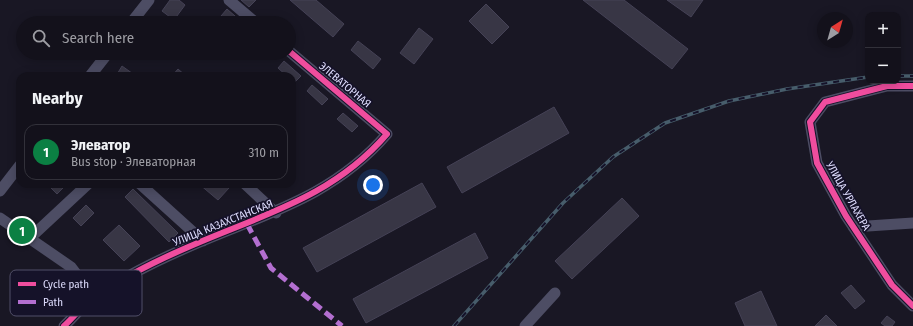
<!DOCTYPE html>
<meta charset="utf-8">
<style>
:root{--surface:#13111b;--page:#201f28;--text:#f1f3f6;--muted:#9d9da3;--line:#32313a;--accent:#0b8043}
body{margin:0;font-family:"Fira Sans Condensed",sans-serif;background:var(--page);color:var(--text)}
.controls{position:absolute;right:12px;top:12px;display:grid;overflow:hidden;border-radius:8px;box-shadow:0 2px 10px #0003}
.controls button{width:36px;height:36px;display:grid;place-items:center;padding:0;border:0;border-bottom:1px solid var(--line);background:var(--surface);color:var(--text);font:20px sans-serif}
.compass{position:absolute;left:817px;top:12px;width:36px;height:36px;border-radius:50%;background:var(--surface);box-shadow:0 2px 10px #0003;rotate:37deg}
.you{position:absolute;left:373px;top:185px;width:14px;height:14px;margin:-10px;border:3px solid #fff;border-radius:50%;background:#1a73e8;box-shadow:0 0 0 6px #1a73e833}
.badge{display:grid;place-items:center;width:26px;height:26px;border-radius:50%;background:var(--accent);color:#fff;font-size:13px;font-weight:700}
.pin{position:absolute;translate:-50% -50%;border:2px solid #fff;box-shadow:0 1px 4px #0006}
.list{margin:0;padding:0;list-style:none}
h2{display:flex;justify-content:space-between;align-items:center;height:52px;margin:0;padding:0 16px;font-size:17px}
h2 small{font-size:13px;font-weight:400;color:var(--muted)}
.list li{display:grid;grid-template-columns:26px 1fr auto;gap:12px;align-items:center;box-sizing:border-box;height:56px;margin:0 8px 8px;padding:0 8px;border:1px solid var(--line);border-radius:12px}
.list b{display:block;font-size:15px;white-space:nowrap}
.list p{margin:0;font-size:13px;white-space:nowrap;color:var(--muted)}
.list em{font-size:13px;font-style:normal;color:var(--muted)}
.icon{flex:none;width:22px;height:22px;fill:none;stroke:currentColor;stroke-width:2;stroke-linecap:round;stroke-linejoin:round}
.map{position:relative;flex:none;width:913px;height:326px;overflow:hidden}
.search{position:absolute;background:var(--surface);box-shadow:0 2px 10px #0003;left:16px;top:16px;width:280px;height:44px;display:flex;align-items:center;gap:10px;box-sizing:border-box;padding:0 14px;border-radius:22px;color:var(--muted);font-size:15px}
.panel{position:absolute;background:var(--surface);box-shadow:0 2px 10px #0003;left:16px;top:72px;width:280px;height:116px;border-radius:12px}
.map>svg:first-child{display:block}
.building{fill:#383645;stroke:#454256}
.lines{fill:none;stroke-linecap:round;stroke-linejoin:round}
.minor{stroke:#4d4d64;stroke-width:11}
.rail-casing{stroke:#475d6b;stroke-width:3.5}
.rail{stroke:#151229;stroke-width:2;stroke-dasharray:6;stroke-linecap:butt}
.quiet{stroke:#b36fd0;stroke-width:5;stroke-dasharray:10 5;stroke-linecap:butt}
.cycleway-casing{stroke:#151229;stroke-width:8}
.cycleway{stroke:#ef4d9e;stroke-width:6}
.labels{text-anchor:middle;dominant-baseline:central;stroke-width:3.5;stroke-linejoin:round;paint-order:stroke}
.street-label{font-size:11px;fill:#dedcfd;stroke:#151229}
.key{fill:#151229;stroke:#514f69;stroke-width:1}
.key-label{font-size:11px;fill:#dedcfd}
</style>
<div class="map">
<svg width="913" height="326" viewBox="0 0 913 326">
<rect width="100%" height="100%" fill="#191724"/>
<path class="building" d="M170 0H179L185 5 174 20 162 11Z
M241 0H256L249 7Z
M290 0H316L344 24 333 37Z
M583 0H624L688 49 672 69Z
M667 0H703L691 17Z
M486 4 509 27 492 44 469 21Z
M227 9 243 23H228L221 16Z
M419 28 433 39 414 64 400 53Z
M358 41 381 59 373 69 351 50Z
M284 61 301 76 292 85V76H287L278 68Z
M122 66 136 76H116Z
M178 69 186 76H172Z
M312 85 328 99 322 105 307 91Z
M554 107 569 133 462 193 447 167Z
M343 113 358 126 352 132 337 119Z
M422 183 436 207 317 272 303 248Z
M47 184H67L57 194Z
M199 184H224L229 188 218 200Z
M133 189 178 233 169 242 125 197Z
M622 198 639 216 572 279 555 261Z
M86 205 94 213 81 226 73 218Z
M119 225 140 246 124 261 103 240Z
M475 233 488 258 366 323 353 299Z
M851 285 865 301 855 309 841 293Z
M761 291 777 326H745L735 303Z
M826 315 837 326H815Z
M887 316 895 322 892 326H885L881 323Z"/>
<g class="lines">
<path class="minor" d="M229 0 256 23
M131 23 149 0
M90 76 108 53
M913 86H887L825 102 810 122 817 163 846 216 892 285 913 306
M140 184 203 241
M245 184 276 213
M0 191 20 165
M0 218 71 267C84 283 84 289 81 308
M853 227 913 223
M30 238 88 184
M64 326C73 318 80 308 90 301 116 281 156 261 186 248 260 215 331 199 387 134L289 51
M525 326 555 293"/>
<defs>
<path id="rail" d="M898 76H913
M454 326 563 203 613 157 665 123 729 101 787 89 868 77"/>
</defs>
<use href="#rail" class="rail-casing"/>
<use href="#rail" class="rail"/>
<path class="quiet" d="M247 224 271 268 342 326"/>
<defs>
<path id="cycleway" d="M913 86H887L825 102 810 122 817 163 846 216 892 285 913 306
M64 326C73 318 80 308 90 301 116 281 156 261 186 248 260 215 331 199 387 134L289 51"/>
</defs>
<use href="#cycleway" class="cycleway-casing"/>
<use href="#cycleway" class="cycleway"/>
</g>
<g class="labels">
<g class="street-label">
<text transform="translate(345 85) rotate(40)">ЭЛЕВАТОРНАЯ</text>
<text transform="translate(848 196) rotate(60)">УЛИЦА УРЛАХЕРА</text>
<text transform="translate(223 223) rotate(-22)">УЛИЦА КАЗАХСТАНСКАЯ</text>
</g>
</g>
<rect x="10" y="270" width="132" height="46" rx="6" class="key"/>
<rect x="18" y="282" width="18" height="4" fill="#ef4d9e"/>
<rect x="18" y="300" width="18" height="4" fill="#b36fd0"/>
<g class="key-label">
<text x="43" y="288">Cycle path</text>
<text x="43" y="306">Path</text>
</g>
</svg>
<div class="controls">
<button>+</button>
<button>−</button>
</div>
<svg class="compass" viewBox="-18 -18 36 36"><path d="M0-13l5 13h-10z" fill="#e53935"/><path d="M0 13l5-13h-10z" fill="#9d9da3"/></svg>
<div class="you"></div>
<div class="pin badge" style="left:22px;top:231px">1</div>
<div class="search"><svg class="icon" aria-label="search" viewBox="0 0 24 24"><circle cx="10" cy="10" r="6"/><path d="M15 15l6 6"/></svg>Search here</div>
<section class="panel">
<h2>Nearby<small></small></h2>
<ul class="list">
<li><span class="badge">1</span><div><b>Элеватор</b><p>Bus stop · Элеваторная</p></div><em>310 m</em></li>
</ul>
</section>
</div>
